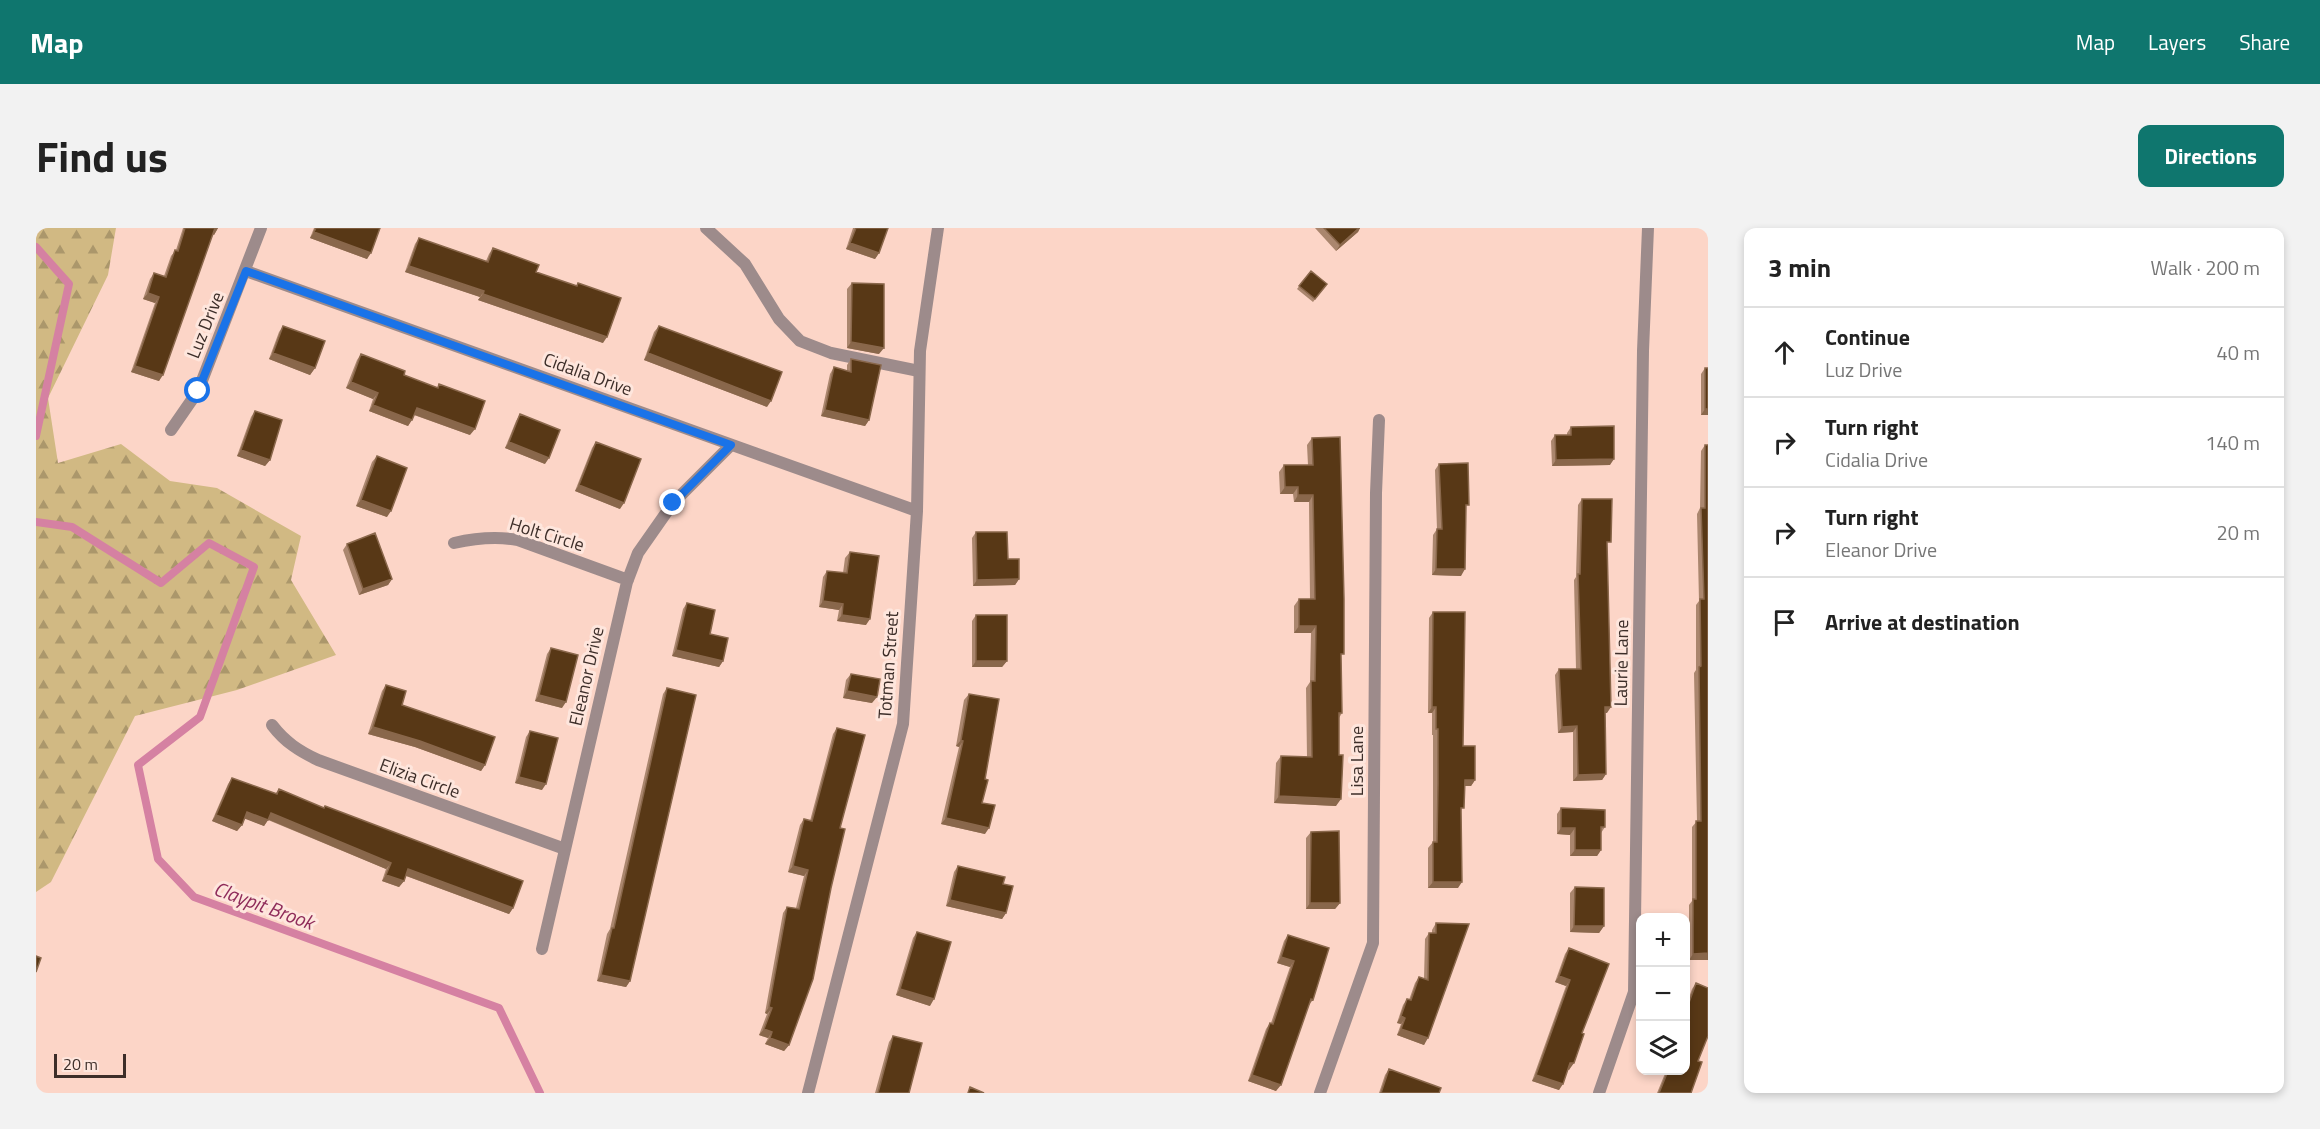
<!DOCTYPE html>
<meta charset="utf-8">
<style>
:root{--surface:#fff;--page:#f2f2f2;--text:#222;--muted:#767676;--line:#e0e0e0;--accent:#0f766e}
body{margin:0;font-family:"Titillium Web",sans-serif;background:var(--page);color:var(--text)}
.controls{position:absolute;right:18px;bottom:18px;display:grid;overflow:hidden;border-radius:12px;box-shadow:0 3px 9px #0003}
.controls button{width:54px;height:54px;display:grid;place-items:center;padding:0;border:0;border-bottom:2px solid var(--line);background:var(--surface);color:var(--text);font:30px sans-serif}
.scale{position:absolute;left:18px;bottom:15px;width:72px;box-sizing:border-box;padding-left:6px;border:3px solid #3d2e29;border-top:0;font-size:16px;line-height:21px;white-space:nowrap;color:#3d2e29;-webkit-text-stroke:4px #fee6dd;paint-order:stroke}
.stop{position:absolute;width:18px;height:18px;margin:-14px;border:4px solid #1a73e8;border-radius:50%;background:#fff}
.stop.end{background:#1a73e8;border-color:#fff;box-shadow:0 2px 6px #0008}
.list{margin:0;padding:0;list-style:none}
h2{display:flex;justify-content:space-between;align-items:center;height:78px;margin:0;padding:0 24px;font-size:26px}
h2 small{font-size:20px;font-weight:400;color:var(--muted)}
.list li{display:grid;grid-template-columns:39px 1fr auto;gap:18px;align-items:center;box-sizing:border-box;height:90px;padding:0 24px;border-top:2px solid var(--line)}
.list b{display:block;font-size:22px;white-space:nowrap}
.list p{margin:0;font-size:20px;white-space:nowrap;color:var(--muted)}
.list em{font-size:20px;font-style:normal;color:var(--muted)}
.icon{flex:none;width:33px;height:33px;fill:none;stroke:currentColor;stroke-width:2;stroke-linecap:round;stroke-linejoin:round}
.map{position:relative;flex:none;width:1672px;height:865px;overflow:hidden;border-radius:12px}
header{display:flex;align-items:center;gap:36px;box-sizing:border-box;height:84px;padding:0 30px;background:var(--accent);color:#fff}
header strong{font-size:28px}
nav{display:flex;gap:33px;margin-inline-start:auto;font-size:21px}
.intro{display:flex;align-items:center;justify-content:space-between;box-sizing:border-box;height:144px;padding:0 36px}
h1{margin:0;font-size:42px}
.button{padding:15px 27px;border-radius:12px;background:var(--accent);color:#fff;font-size:21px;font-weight:700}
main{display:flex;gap:36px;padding:0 36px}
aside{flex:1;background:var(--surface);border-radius:12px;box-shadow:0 3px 9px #0003}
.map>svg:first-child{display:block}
.forest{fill:url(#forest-firs)}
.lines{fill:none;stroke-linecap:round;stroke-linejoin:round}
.stream{stroke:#d581a2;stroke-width:8}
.lane{stroke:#9d8b8b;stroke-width:12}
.street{stroke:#9d8b8b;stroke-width:12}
.wall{fill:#aa866e}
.shaded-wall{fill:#89674b}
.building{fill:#583816;stroke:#89674b;stroke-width:1.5}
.route{stroke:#1a73e8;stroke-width:8}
.labels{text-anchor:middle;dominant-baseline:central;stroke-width:6;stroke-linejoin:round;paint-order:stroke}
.street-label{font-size:18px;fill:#3d2e29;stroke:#fee6dd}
.water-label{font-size:20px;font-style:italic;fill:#8f2c5a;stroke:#fee6dd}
</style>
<header>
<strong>Map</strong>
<nav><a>Map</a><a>Layers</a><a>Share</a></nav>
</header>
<div class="intro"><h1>Find us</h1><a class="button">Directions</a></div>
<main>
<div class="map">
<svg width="1672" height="865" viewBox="0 0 1672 865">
<defs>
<pattern id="forest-firs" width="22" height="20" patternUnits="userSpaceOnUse" patternTransform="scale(1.5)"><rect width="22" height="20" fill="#d1b983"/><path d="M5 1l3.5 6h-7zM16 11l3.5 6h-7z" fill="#ab976b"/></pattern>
</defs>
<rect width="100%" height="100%" fill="#fcd5c7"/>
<path class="forest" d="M0 0H80L72 47 12 170 22 235 85 216 134 253 181 260 265 308 255 352 300 427 201 462 99 488 15 654 0 664Z"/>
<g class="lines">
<path class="stream" d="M0 19 33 56 0 208
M0 294 36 299 125 355 173 315 218 339 164 489 102 537 122 631 158 669 463 780 504 865"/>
<path class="lane" d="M670 0 709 36 743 91 764 113 795 125 883 143"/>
<path class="street" d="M210 43 881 283
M135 202 162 163 225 0
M418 315C440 310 459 308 482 312L592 352
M236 497C249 514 263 523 282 532L529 621
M506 721 591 354 602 325 637 275 695 217
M772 865 867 496 881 283 884 123 902 0
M1284 865 1337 715 1340 265 1343 192
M1563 865 1598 764 1607 123 1612 0"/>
</g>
<path class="wall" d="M147 0H182L178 7 177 6 123 153 95 144 119 75 107 71 114 51 118 45 128 48 135 28 140 22Z
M278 0H344L331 31 274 10Z
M817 0H852L843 25 839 31 810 21Z
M1279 0H1324L1322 4 1300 23Z
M383 10 450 33 453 26 457 20 500 44 540 58 542 55 567 115 442 72 444 69 369 44 379 16Z
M1275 43 1291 56 1277 74 1261 61Z
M816 55 843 126 811 120V61Z
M247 98 279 140 274 147 233 131 243 104Z
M623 98 731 179 608 132 618 104Z
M325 126 368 147 401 160 403 156 434 207 378 187 372 198 333 183 337 171 310 160 321 132Z
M815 131 833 192 829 198 785 188 794 146 798 139 811 143V137Z
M1669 140H1672V187H1665V146Z
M219 183 234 232 229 238 201 228 215 189Z
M484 186 509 236 469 220 480 193Z
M1535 199 1574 237 1516 238 1515 213 1519 207H1531V205Z
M1276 210 1305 430 1306 485 1303 490 1300 578 1238 575 1240 535 1245 528 1271 529 1270 460 1274 454 1275 405H1258V378L1263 371H1274L1273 274H1258L1257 266H1244L1243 244 1248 237H1272L1271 217Z
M560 214 584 281 539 263 556 220Z
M1669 217 1672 732H1653V677L1656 673V599L1661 593 1658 445 1660 442V377L1663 373 1661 286 1664 280 1665 223Z
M341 228 351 289 320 278 336 234Z
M1403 236 1430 282 1425 348 1396 347 1397 307 1401 301 1399 242Z
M1546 271 1571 320V485H1569L1570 546 1566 552 1537 553V504L1522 505 1519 447 1523 441H1540L1538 352 1540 349 1542 277Z
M940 304 972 331 983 351 979 357 937 358 936 310Z
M311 316 356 351 352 357 323 367 307 322Z
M814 324 830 397 801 393 803 382 783 379 787 349 791 343 807 345 809 330Z
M651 375 674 406 687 433 683 439 636 428 647 381Z
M1397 384 1427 518 1439 552 1435 558H1429L1425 584 1422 660H1392V620L1397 614V507H1396V485H1392L1393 390Z
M940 387 971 433 966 439H936V393Z
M515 420 526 480 499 473 511 426Z
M815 446 836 475 807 470 810 452Z
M350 457 366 477 449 537 445 543 379 519 332 506 346 463Z
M631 460 594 753 590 759 561 753 571 706 574 701 627 466Z
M933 466 949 551 946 575 949 606 905 596 923 519 920 518 928 472Z
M801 500 804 600 753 817 748 823 729 816 732 810 723 807 731 786 729 785 747 685 751 679 760 680 768 648 752 644 764 597 768 591 774 593 797 506Z
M494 503 506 562 479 555 490 509Z
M196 550 239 566 243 561 287 580 289 578 477 680 473 686 370 648 368 653 363 659 346 653 350 641 232 592 228 598 209 590 206 597 201 603 176 593 192 556Z
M1525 580 1569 599 1565 605V622L1561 628H1534V607L1521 606V586Z
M1275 604 1304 675 1299 681H1270V610Z
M922 638 967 656 970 685 966 691 910 678 918 644Z
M1539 659 1568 698 1563 705 1534 704V665Z
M1400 695 1433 696 1388 817 1361 807 1365 796 1361 795 1367 777 1371 771 1373 772 1379 755 1383 749 1388 751 1389 711 1393 705H1396V702Z
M881 704 894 778 860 767 877 710Z
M1252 707 1277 772 1272 778 1240 863 1212 853 1230 801 1234 795H1235L1254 739 1241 735 1248 713Z
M1533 720 1546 805 1533 842 1532 841 1523 862 1496 853 1530 758 1519 754 1529 726Z
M1660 755 1662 833 1655 865H1621L1630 843H1650V778L1656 761Z
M857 808 873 865H839L853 814Z
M1353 841 1403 865H1343L1349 847Z"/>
<path class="shaded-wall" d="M179 0H182L178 7 175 5Z
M1323 0H1324L1322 4 1300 23 1304 17Z
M278 4 335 25 331 31 274 10Z
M814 15 843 25 839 31 810 21Z
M373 38 448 63 444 69 369 44Z
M112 65 123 69 119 75 107 71Z
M447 66 571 109 567 115 442 72Z
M815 114 848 120 843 126 811 120Z
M237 125 279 140 274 147 233 131Z
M612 125 735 173 731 179 608 132Z
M99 138 127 147 123 153 95 144Z
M315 154 342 165 337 171 310 160Z
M337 177 376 192 372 198 333 183Z
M381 180 439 201 434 207 376 186Z
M1669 181H1672V187H1665Z
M789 182 833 192 829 198 785 188Z
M473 214 513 230 509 236 469 220Z
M205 222 234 232 229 238 201 228Z
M1578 231 1574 237 1516 238 1520 232Z
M543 257 588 275 584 281 539 263Z
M1249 259H1262L1257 266H1244Z
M1262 267H1277L1273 274H1258Z
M325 272 355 283 351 289 320 278Z
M1400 341H1429L1425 348 1396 347Z
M356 351 352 357 323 367 327 361Z
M983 351 979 357 937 358 941 352Z
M787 373 807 376 803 382 783 379Z
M806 387 834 391 830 397 801 393Z
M1263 398H1280L1275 405H1258Z
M640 422 687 433 683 439 636 428Z
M940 433H971L966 439H936Z
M811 463 841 469 836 475 807 470Z
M503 467 530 474 526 480 499 473Z
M1396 479H1400L1396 485H1392Z
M1569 479H1575L1571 485H1565Z
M1541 498 1537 504 1522 505 1526 499Z
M337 499 384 513 449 537 445 543 379 519 332 506Z
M925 512 927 513 923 519 920 518Z
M1570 546 1566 552 1537 553 1542 547Z
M483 549 510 556 506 562 479 555Z
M1429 552H1439L1435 558H1424Z
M1243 568 1305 571 1300 578 1238 575Z
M211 584 232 592 228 598 207 590Z
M235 585 355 635 350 641 231 591Z
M180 587 206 597 201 603 176 593Z
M910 590 953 600 949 606 905 596Z
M1525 600H1539L1534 607 1521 606Z
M1539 622H1565L1561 628H1534Z
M757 638 772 642 768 648 752 644Z
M372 641 477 680 473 686 368 647Z
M350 647 368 653 363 659 346 653Z
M1397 654H1426L1422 660H1392Z
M914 672 970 685 966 691 910 678Z
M1274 675H1304L1299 681H1270Z
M1538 698H1568L1563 705 1534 704Z
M1672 725V732H1653L1657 726Z
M1245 729 1258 733 1254 739 1241 735Z
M565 747 594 753 590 759 561 753Z
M1523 748 1534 752 1530 758 1519 754Z
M864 761 898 771 894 778 860 767Z
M733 779 736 780 731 786 729 785Z
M1365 788 1369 790 1365 796 1361 795Z
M728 801 736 804 732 810 723 807Z
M1365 801 1392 810 1388 817 1361 807Z
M734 810 753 817 748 823 729 816Z
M1534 835H1538L1533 842 1530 841Z
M1216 847 1245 857 1240 863 1212 853Z
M1500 847 1527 856 1523 862 1496 853Z"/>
<path class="building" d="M149 0H179L127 147 99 138 123 69 112 65 118 45 130 49 139 22 142 23Z
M280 0H344L335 25 278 4Z
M820 0H852L843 25 814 15Z
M1288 0H1323L1304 17Z
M383 10 452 34 457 20 503 37 500 44 541 58 542 55 585 70 571 109 447 66 448 63 373 38Z
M1275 43 1291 56 1279 71 1263 58Z
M816 55 848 56V120L815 114Z
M247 98 289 113 279 140 237 125Z
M623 98 746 144 735 173 612 125Z
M325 126 369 143 368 147 402 160 403 156 449 173 439 201 381 180 376 192 337 177 342 165 315 154Z
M815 131 845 137 833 192 789 182 798 139 815 144Z
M1669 140H1672V181H1669Z
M219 183 246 192 234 232 205 222Z
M484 186 524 202 513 230 473 214Z
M1578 198V231L1520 232 1519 207H1535V199Z
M1304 209 1308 371V426H1305L1306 485H1303V527H1307L1305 571 1243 568 1245 528 1276 529 1275 453H1279L1280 398H1263V371H1279L1277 267H1262V259H1249L1248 237H1277L1276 210Z
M560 214 605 231 588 275 543 257Z
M1669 217H1672V725L1657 726V671H1660V593H1665L1663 439 1665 438 1664 371H1668L1665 280H1669Z
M341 228 371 240 355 283 325 272Z
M1432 235 1433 277H1430L1429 341H1400L1401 301H1406L1403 236Z
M1546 271H1576L1575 314H1571L1575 479H1569L1570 546 1542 547 1541 498 1526 499 1523 441H1545L1542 346H1544Z
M940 304H971L972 331H983V351L941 352Z
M339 305 356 351 327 361 311 316Z
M814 324 843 328 834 391 806 387 807 376 787 373 791 343 811 345Z
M651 375 679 382 674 406 692 410 687 433 640 422Z
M1397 384H1429L1427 518H1439V552H1429L1428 580H1425L1426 654H1397V614H1401L1402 556V501H1400V479H1396Z
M940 387H971V433H940Z
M515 420 542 427 530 474 503 467Z
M815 446 844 451 841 469 811 463Z
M350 457 370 463 366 477 459 509 449 537 384 513 337 499Z
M631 460 660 467 594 753 565 747 576 700H578Z
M933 466 963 471 949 551 952 552 946 575 959 577 953 600 910 590 927 513 925 512Z
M801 500 829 507 804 600 809 601 795 660 777 751 753 817 734 810 736 804 728 801 736 780 733 779 751 679 763 681 772 642 757 638 768 591 776 593Z
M494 503 522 510 510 556 483 549Z
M196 550 241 566 243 561 288 580 289 578 487 653 477 680 372 641 368 653 350 647 355 635 235 585 232 592 211 584 206 597 180 587Z
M1525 580 1569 582V599H1565V622H1539V600H1525Z
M1303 603 1304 675H1274L1275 604Z
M922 638 969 649 967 656 977 658 970 685 914 672Z
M1539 659 1568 660V698H1538Z
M1400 695 1433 696 1392 810 1365 801 1369 790 1365 788 1371 771 1375 772 1383 749 1392 752 1393 705H1400Z
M881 704 915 714 898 771 864 761Z
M1252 707 1293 720 1277 772 1275 771 1245 857 1216 847 1234 795 1237 796 1258 733 1245 729Z
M1533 720 1573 736 1546 805 1548 806 1538 835H1534L1527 856 1500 847 1534 752 1523 748Z
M0 728 5 730 0 744Z
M1660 755 1672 760V808L1662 833 1666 834 1655 865H1623L1632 843H1650V783Z
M857 808 886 815 873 865H842Z
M1353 841 1405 860 1403 865H1345Z
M934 859 948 865H932Z"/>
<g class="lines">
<path class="route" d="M162 163 210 43 695 217 637 275"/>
</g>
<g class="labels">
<g class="street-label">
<text transform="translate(169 97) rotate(-68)">Luz Drive</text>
<text transform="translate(552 146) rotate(20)">Cidalia Drive</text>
<text transform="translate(511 306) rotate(17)">Holt Circle</text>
<text transform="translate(1585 435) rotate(-89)">Laurie Lane</text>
<text transform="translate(852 437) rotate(-86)">Totman Street</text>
<text transform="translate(550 448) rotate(-77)">Eleanor Drive</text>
<text transform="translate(1320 533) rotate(-90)">Lisa Lane</text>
<text transform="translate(384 550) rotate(20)">Elizia Circle</text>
</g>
<g class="water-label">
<text transform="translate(228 677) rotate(20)">Claypit Brook</text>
</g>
</g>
</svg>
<div class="controls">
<button>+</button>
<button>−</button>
<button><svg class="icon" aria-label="layers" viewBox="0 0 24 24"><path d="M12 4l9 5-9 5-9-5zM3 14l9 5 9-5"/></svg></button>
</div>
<div class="scale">20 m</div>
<div class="stop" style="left:162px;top:163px"></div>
<div class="stop end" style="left:637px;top:275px"></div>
</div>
<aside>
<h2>3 min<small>Walk · 200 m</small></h2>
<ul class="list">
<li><svg class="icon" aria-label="ahead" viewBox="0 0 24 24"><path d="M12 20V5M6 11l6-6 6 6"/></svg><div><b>Continue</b><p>Luz Drive</p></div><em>40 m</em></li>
<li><svg class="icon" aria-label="right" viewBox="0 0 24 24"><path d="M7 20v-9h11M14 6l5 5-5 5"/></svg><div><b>Turn right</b><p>Cidalia Drive</p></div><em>140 m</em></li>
<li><svg class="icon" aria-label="right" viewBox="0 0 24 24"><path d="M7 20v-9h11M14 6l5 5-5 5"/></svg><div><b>Turn right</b><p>Eleanor Drive</p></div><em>20 m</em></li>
<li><svg class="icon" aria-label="arrive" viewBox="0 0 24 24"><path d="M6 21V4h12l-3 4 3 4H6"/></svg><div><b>Arrive at destination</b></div></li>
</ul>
</aside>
</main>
